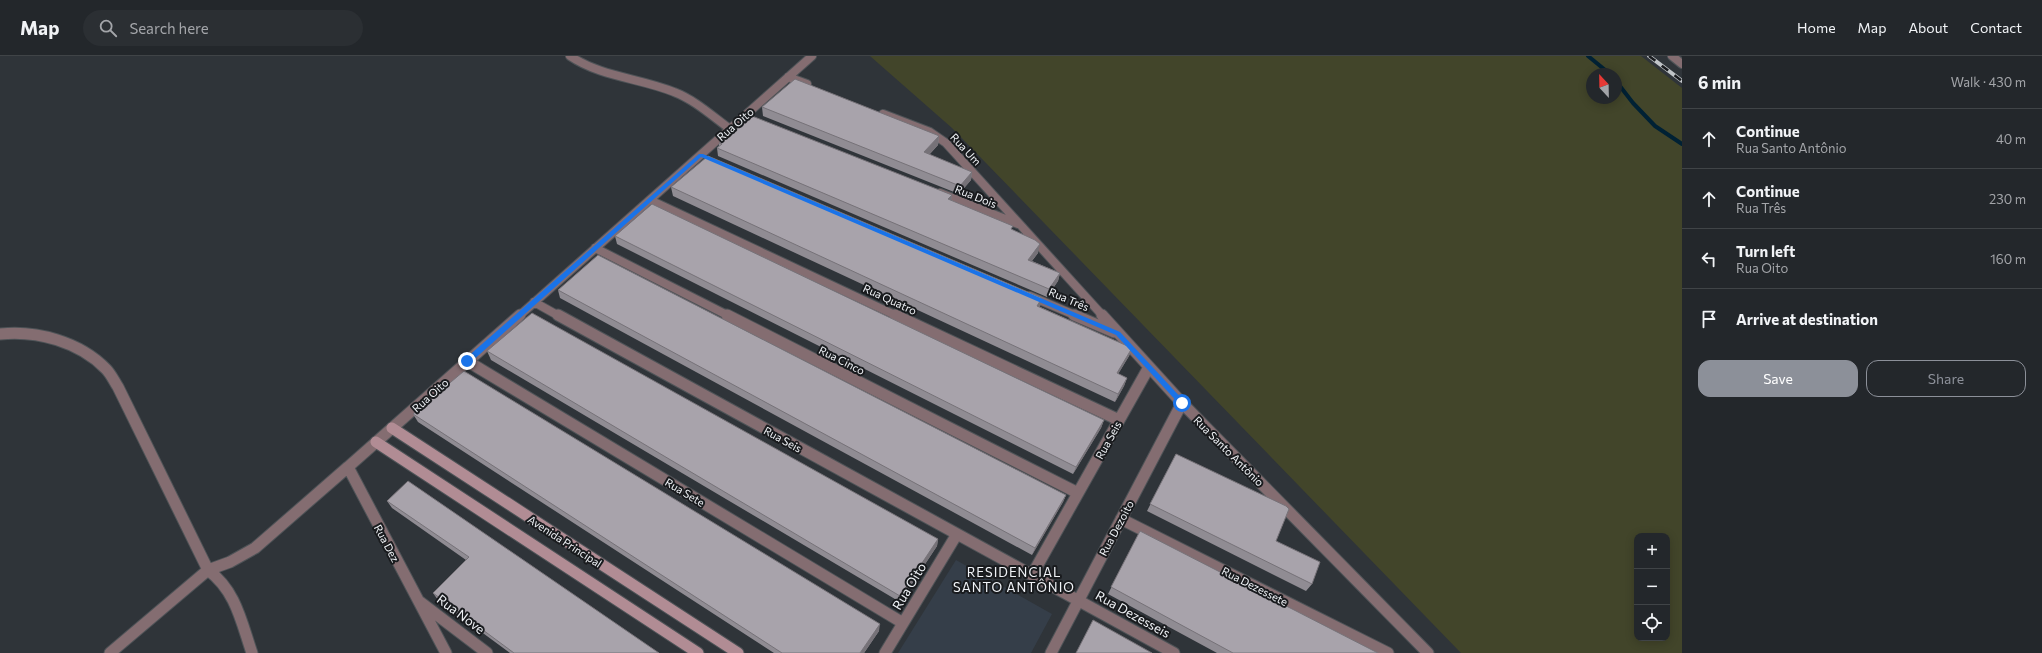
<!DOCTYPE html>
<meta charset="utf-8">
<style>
:root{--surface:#23272b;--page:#2b2f33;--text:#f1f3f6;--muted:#a3a5a9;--line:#404447;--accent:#8c9099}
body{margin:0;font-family:Commissioner,sans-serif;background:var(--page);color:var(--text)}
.controls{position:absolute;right:12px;bottom:12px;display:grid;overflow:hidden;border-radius:8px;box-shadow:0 2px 10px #0003}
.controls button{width:36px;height:36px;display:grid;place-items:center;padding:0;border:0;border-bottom:1px solid var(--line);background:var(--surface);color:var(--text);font:20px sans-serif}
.compass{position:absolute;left:1586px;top:12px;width:36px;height:36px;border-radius:50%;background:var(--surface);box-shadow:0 2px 10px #0003;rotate:338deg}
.stop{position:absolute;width:12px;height:12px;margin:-9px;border:3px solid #1a73e8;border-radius:50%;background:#fff}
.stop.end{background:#1a73e8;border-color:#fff;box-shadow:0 1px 4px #0008}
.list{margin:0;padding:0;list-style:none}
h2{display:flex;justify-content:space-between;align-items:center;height:52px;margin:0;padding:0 16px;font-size:17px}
h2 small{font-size:13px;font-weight:400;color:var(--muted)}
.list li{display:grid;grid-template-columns:26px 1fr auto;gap:12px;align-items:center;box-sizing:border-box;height:60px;padding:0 16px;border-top:1px solid var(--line)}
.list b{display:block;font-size:15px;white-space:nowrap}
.list p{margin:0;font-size:13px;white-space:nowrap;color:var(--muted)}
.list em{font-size:13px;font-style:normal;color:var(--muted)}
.actions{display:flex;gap:8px;padding:12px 16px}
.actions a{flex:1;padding:9px 0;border:1px solid var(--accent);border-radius:12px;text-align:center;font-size:14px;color:var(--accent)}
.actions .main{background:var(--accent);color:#fff}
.icon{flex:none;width:22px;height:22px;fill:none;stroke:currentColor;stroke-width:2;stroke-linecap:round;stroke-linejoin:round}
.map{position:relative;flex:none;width:1682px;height:597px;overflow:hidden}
header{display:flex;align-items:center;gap:24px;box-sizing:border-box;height:56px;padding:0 20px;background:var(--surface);border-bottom:1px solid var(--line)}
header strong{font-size:19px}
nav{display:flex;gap:22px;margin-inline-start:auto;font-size:14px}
.search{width:280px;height:36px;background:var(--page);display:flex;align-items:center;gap:10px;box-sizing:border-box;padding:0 14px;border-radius:22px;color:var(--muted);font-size:15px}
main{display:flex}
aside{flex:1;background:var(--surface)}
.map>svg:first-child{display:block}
.built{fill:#353e49}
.green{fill:#42452a;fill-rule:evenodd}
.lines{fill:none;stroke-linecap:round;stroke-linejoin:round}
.stream{stroke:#002134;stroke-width:4}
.street-far1-casing{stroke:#4e5357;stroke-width:10}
.street-casing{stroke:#4e5357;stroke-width:13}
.secondary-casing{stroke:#4e5357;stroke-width:13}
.street-far1{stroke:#846d71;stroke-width:8}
.street{stroke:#846d71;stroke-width:11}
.secondary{stroke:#b18c94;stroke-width:11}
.rail-casing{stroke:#c0c4c8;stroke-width:4}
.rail{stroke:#191b1e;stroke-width:2.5;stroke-dasharray:8;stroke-linecap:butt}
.wall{fill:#908c93}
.shaded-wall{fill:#767278}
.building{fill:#a8a3ab;stroke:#767278}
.route{fill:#1a73e8}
.labels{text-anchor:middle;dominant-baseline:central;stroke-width:4;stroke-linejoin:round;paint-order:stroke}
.street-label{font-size:11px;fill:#f0f3f7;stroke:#191b1e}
.quarter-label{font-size:13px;letter-spacing:1px;fill:#f0f3f7;stroke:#191b1e}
.near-street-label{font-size:13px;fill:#f0f3f7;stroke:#191b1e}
</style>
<header>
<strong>Map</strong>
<div class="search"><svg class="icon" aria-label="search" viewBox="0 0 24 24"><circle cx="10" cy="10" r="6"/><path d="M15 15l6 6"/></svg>Search here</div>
<nav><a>Home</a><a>Map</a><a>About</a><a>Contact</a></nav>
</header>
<main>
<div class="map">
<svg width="1682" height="597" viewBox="0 0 1682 597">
<rect width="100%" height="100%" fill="#2f3439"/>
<path class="built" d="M956 504 1052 558 1031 597H898Z"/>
<path class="green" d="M870 0H1641L1682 32V597H1461L952 72ZM1592 18H1616V42H1592ZM1637 480H1667V582H1637Z"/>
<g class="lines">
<path class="stream" d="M1588 0 1610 18
M1616 25 1633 47 1655 70 1682 88"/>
<defs>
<path id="street-far1" d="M570 0C601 21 640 22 674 36 695 44 712 60 730 73
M1672 0 1682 8
M788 21 807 28
M883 58 930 76 946 87 1103 260
M940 137 1018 168
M650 144 897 260
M595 192 729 260
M1030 240 1077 260
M534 246 559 260
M519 260 812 0"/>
<path id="street" d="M558 259 1174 597
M727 259 1078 437
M895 259 1119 364
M1074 259 1114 276
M1102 259 1182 347 1428 597
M0 278C37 274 80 286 106 313 111 318 114 325 118 331L208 514C236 535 241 565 252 597
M467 305 903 567
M1121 463 1388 597
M1032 519 1149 311
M420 546 487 597
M110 597 208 514 230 506 255 492 348 411
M446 597 348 411 520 259
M885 597 957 478
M1051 597 1182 347"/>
<path id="secondary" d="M392 372 738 597
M376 386 698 597"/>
</defs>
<use href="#street-far1" class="street-far1-casing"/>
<use href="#street" class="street-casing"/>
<use href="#secondary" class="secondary-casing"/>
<use href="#street-far1" class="street-far1"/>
<use href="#street" class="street"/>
<use href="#secondary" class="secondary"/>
<defs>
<path id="rail" d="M1649 0 1682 25"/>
</defs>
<use href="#rail" class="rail-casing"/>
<use href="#rail" class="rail"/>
</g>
<path class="wall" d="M762 51 939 80 938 89 929 99 972 116 971 124 959 138 763 60Z
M719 87 952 139 951 144 1013 174 1038 197 1032 205 1060 217 1058 225 1047 241 718 100 717 92 719 90Z
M671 131 1040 251 1132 292 1129 300 1118 318 1127 322 1124 330 1115 346 673 140Z
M615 180 1104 364 1101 372 1073 418 617 188Z
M558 234 1066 439 1063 446 1032 499 560 242Z
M487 295 938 483 937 490 900 546 491 304Z
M413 358 879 575 864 597H774L418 366Z
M1176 398 1276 485 1312 528 1306 535 1147 455Z
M387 445 659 597H510L438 544 433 537 466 504 392 452Z
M1140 475 1378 597H1217L1108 538Z"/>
<path class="shaded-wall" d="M939 80 938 89 923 105 924 96Z
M972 116 971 124 959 138 960 130Z
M952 139 951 147 948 143Z
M1040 188 1038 197 1026 212 1028 204Z
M1060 217 1058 225 1047 241 1049 233Z
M1042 242 1040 251 1035 258 1037 250Z
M1132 292 1129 300 1114 325 1117 317Z
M1127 322 1124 330 1115 346 1118 338Z
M1104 364 1101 372 1073 418 1076 411Z
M1066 439 1063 446 1032 499 1035 492Z
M938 483 937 490 900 546V540Z
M880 568 879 575 864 597H860Z"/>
<path class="building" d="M795 23 937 79 939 80 924 96 972 116 960 130 762 51Z
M752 60 952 139 948 143 1013 170 1011 173 1035 184 1040 188 1028 204 1060 217 1049 233 717 92 722 88 719 87Z
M708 100 1042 242 1037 250 1132 292 1117 317 1127 322 1118 338 671 131Z
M652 148 1104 364 1076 411 615 180Z
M598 199 1066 439 1035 492 558 234Z
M532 257 938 483 900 540 487 295Z
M464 315 880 568 860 597H782L413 358Z
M1176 398 1286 450 1289 453 1276 485 1320 506 1312 528 1150 448Z
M408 425 659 597H514L433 537 469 501 387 445Z
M1140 475 1378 597H1233L1111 531Z
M1093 564 1152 597H1076Z"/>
<path class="route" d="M699 98H703L1120 276 1184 345V349H1180L1116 279 701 101 470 307H465V303Z"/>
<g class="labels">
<g class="street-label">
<text transform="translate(735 68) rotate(-41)">Rua Oito</text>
<text transform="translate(966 93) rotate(47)">Rua Um</text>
<text transform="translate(976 140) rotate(22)">Rua Dois</text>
<text transform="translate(890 243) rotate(25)">Rua Quatro</text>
<text transform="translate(1069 243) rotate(23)">Rua Três</text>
<text transform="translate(842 304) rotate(27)">Rua Cinco</text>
<text transform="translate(430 339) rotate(-42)">Rua Oito</text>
<text transform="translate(783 383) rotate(29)">Rua Seis</text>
<text transform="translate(1108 384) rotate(-61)">Rua Seis</text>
<text transform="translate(1229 395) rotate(45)">Rua Santo Antônio</text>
<text transform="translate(685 436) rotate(31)">Rua Sete</text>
<text transform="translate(1116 472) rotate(-62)">Rua Dezoito</text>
<text transform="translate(565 485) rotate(33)">Avenida Principal</text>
<text transform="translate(387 487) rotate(62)">Rua Dez</text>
<text transform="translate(1255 530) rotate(27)">Rua Dezessete</text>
</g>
<g class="quarter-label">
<text x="1014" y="516">RESIDENCIAL<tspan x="1014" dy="15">SANTO ANTÔNIO</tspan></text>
</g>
<g class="near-street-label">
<text transform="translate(909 530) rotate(-59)">Rua Oito</text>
<text transform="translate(461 558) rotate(37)">Rua Nove</text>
<text transform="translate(1133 558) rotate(29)">Rua Dezesseis</text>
</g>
</g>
</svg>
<div class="controls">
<button>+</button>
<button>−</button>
<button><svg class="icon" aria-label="locate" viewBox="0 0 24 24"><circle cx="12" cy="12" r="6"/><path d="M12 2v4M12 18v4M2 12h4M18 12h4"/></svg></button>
</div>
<svg class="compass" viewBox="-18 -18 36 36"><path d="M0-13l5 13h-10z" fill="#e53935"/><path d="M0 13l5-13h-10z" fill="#a3a5a9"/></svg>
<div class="stop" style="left:1182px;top:347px"></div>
<div class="stop end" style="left:467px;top:305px"></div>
</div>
<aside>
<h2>6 min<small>Walk · 430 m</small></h2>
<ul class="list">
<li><svg class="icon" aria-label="ahead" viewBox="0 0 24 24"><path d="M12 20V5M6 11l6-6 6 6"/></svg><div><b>Continue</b><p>Rua Santo Antônio</p></div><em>40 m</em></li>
<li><svg class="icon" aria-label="ahead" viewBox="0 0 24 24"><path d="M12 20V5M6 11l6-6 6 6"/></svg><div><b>Continue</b><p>Rua Três</p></div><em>230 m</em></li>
<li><svg class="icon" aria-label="left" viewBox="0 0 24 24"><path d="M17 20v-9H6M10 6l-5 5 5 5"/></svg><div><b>Turn left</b><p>Rua Oito</p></div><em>160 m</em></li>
<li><svg class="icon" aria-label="arrive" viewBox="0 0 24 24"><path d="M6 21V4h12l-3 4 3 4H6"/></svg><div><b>Arrive at destination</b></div></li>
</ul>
<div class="actions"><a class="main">Save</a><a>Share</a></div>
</aside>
</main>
